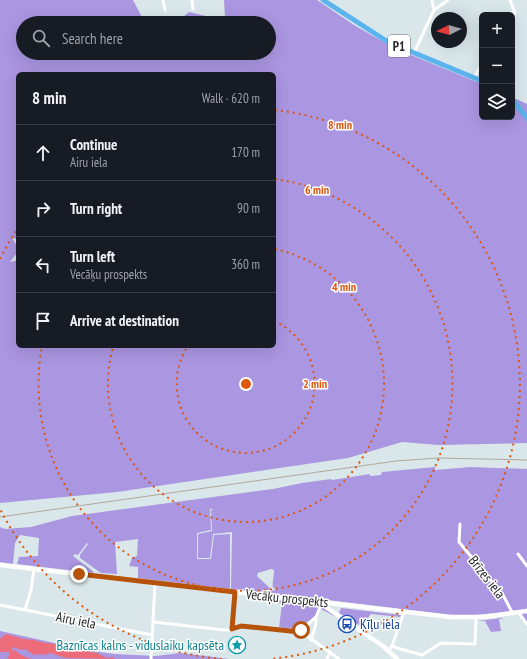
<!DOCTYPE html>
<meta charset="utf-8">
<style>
:root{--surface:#171b24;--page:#20242c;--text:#f1f3f6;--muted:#9ea1a6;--line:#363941}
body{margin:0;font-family:"PT Sans Narrow",sans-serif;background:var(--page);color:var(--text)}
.controls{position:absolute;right:12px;top:12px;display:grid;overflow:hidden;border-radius:6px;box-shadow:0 4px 16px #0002}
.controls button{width:36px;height:36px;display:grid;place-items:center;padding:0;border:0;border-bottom:1px solid var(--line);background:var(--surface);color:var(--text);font:20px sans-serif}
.compass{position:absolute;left:431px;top:12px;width:36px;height:36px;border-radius:50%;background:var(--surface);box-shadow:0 4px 16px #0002;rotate:265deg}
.stop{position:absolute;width:12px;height:12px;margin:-9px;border:3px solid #b45309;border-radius:50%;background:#fff}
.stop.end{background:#b45309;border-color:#fff;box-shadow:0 1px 4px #0008}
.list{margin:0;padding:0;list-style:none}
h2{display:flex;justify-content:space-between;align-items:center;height:52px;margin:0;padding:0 16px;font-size:17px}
h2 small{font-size:13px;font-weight:400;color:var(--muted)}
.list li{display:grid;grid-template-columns:26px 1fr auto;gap:12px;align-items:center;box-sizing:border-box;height:56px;padding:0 16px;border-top:1px solid var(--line)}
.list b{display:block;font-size:15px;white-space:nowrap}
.list p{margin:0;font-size:13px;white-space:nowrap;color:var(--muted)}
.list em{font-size:13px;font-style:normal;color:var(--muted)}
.icon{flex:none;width:22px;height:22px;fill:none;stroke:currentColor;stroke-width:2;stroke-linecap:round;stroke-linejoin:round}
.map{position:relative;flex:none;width:527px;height:659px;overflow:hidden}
.search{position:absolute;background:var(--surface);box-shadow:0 4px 16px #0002;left:16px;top:16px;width:260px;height:44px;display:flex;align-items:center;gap:10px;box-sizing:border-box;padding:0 14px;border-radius:22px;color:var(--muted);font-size:15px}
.panel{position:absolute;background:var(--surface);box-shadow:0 4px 16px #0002;left:16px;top:72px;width:260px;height:276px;border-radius:6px}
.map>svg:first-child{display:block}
.green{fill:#ab96e1;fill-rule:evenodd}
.water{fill:#ec6c7a}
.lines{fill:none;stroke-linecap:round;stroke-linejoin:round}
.minor{stroke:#fff;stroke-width:3}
.secondary{stroke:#fff;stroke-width:4.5}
.primary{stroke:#5bb4ee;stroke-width:5}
.rail{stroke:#b2a79c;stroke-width:1}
.route{stroke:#b45309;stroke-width:5}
.ring{fill:none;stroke:#de570d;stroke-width:2;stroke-dasharray:2 4}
.labels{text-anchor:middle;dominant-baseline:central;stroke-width:3;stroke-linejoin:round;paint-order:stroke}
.shield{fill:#fff;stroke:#686868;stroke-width:1}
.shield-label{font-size:13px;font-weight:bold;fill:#282828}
.street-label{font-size:14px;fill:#282828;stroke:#fff}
.transit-label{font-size:14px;fill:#164399;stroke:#fff;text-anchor:start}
.culture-label{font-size:14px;fill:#0d838f;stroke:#fff;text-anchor:end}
.centre{fill:#de570d;stroke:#fff;stroke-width:2}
.ring-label{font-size:12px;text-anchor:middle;font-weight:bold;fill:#de570d;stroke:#fff;stroke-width:3;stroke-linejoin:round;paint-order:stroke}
</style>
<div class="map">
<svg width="527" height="659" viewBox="0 0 527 659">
<rect width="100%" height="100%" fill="#d9e7ea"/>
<path class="green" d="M0 0H133L145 23H123L127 19 106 18 103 23H23V53H269V23H150L178 21 189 12 206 16 225 17 224 0H317L354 25 394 48 482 84V117H512V97L527 104V443L439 445 402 442 348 458 117 492 0 503ZM18 74H274V346H18V260L10 262 17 253 16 244 12 238 18 239Z
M435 467V470L471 467 527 469V622L518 611 474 615H451L319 599 244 592V589L231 590 232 532 213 534 210 558H198V534L212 531 211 510 214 509H210L211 530 197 533V559H211L214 535 230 534V589L138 578V567L129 566 132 558 137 556 138 539 115 542 117 574 101 573 80 558V555L88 544 87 543 78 555 75 554 73 556 94 572 93 573 17 564 19 557 38 556 39 538 20 535 15 543 13 564 0 562V527L5 529 31 527 72 516 273 489 302 483 331 479 332 480 370 474V476L381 475 382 472ZM271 569 274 570C274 576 272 583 273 588H276L273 591 257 576 258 573Z
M256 598 320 605 322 607 323 606 335 615 334 616 321 609 318 610 315 617 299 628 294 630 279 628 282 603 255 600Z
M341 608 401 615 400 617 371 614 361 626 339 613Z
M502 618 503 619H499L501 631 491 632 485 621H477Z
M0 631 86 650 114 654 156 656 180 653 230 659H0Z"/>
<path class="water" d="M6 634 24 639 35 640 40 642 69 646 75 649 97 653 107 658 113 657 115 659 66 658 50 653 44 655 39 654 34 655 25 649 20 650 15 647 12 649V651L15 650 21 655 31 659H10L7 657 10 654 9 652H0V639Z"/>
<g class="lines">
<path class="minor" d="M163 0 165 10
M192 0 193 9
M432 0 434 10
M510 0 515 13 512 18
M414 53 434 10 448 0
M474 78 482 63
M460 524 459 542 503 595 513 614
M518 554 527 566
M0 605 152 635
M25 610 31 590 34 569
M519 613 527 624
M153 622 224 630H230L241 625 300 631 339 659
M232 629 235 593
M300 631 316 617
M311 640 316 624V617L322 602
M392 646 397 648 422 655 441 643 475 644 476 617
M389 650 392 646 404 612
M151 659 155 583
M327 659 330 652"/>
<path class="secondary" d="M0 565 450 617H483L527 611
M322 602 327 608 383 646 397 659"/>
<path class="primary" d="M323 0 388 42 482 81
M512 99 527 118"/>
<path class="rail" d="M0 517 396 461 438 458 527 460"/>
</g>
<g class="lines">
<path class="route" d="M79 574 235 592 232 629 241 626 300 632 301 630"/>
</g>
<g class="ring">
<path d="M274 321A69 69 0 1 1 188 346"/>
<path d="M275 249A138 138 0 1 1 113 347"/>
<path d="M275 179A207 207 0 1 1 42 346"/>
<path d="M222 659A276 276 0 0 1 0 509M0 259A276 276 0 0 1 17 230M275 110A276 276 0 0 1 270 659"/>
</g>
<defs>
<symbol id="bus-ring" viewBox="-11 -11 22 22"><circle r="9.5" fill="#fff" stroke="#1a4fb4" stroke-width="1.5"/><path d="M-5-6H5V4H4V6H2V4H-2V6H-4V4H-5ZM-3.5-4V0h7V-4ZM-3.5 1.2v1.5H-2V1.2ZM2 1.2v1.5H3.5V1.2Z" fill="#1a4fb4"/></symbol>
<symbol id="sight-ring" viewBox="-11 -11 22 22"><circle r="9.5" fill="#fff" stroke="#0f9aa8" stroke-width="1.5"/><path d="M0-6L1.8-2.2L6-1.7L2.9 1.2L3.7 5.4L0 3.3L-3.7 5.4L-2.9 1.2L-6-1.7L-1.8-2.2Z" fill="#0f9aa8"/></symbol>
</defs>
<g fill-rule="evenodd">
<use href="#bus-ring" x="337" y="614" width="20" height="20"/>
<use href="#sight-ring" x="227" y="635" width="20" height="20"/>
</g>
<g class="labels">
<rect class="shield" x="388" y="35" width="22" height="22" rx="3"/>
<g class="shield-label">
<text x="399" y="46">P1</text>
</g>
<g class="street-label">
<text transform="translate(487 577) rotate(52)">Brīzes iela</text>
<text transform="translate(287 598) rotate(6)">Vecāķu prospekts</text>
<text transform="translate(76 620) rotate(11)">Airu iela</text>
</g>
<g class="transit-label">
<text x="360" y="624">Ķīļu iela</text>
</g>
<g class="culture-label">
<text x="224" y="645">Baznīcas kalns - viduslaiku kapsēta</text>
</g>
</g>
<circle cx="246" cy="384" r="6" class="centre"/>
<g class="ring-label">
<text x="340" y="129">8 min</text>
<text x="317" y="194">6 min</text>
<text x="344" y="291">4 min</text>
<text x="315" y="388">2 min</text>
</g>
</svg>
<div class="controls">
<button>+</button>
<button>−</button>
<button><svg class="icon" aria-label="layers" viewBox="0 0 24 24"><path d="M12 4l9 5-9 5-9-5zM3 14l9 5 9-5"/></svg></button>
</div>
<svg class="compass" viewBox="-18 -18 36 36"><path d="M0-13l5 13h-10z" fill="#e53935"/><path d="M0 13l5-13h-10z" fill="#9ea1a6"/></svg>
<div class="stop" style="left:301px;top:630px"></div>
<div class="stop end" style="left:79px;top:574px"></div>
<div class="search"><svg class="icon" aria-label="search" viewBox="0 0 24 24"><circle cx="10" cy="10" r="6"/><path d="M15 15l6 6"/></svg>Search here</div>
<section class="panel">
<h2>8 min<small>Walk · 620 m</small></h2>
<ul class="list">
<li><svg class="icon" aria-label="ahead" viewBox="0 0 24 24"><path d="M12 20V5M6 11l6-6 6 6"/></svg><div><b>Continue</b><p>Airu iela</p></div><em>170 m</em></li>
<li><svg class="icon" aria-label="right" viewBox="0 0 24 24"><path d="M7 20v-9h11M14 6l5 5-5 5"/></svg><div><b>Turn right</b></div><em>90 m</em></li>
<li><svg class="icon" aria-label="left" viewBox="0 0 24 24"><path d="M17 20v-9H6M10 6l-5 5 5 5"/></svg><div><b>Turn left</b><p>Vecāķu prospekts</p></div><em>360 m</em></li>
<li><svg class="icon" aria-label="arrive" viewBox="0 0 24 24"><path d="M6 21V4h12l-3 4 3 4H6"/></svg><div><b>Arrive at destination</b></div></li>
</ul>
</section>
</div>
